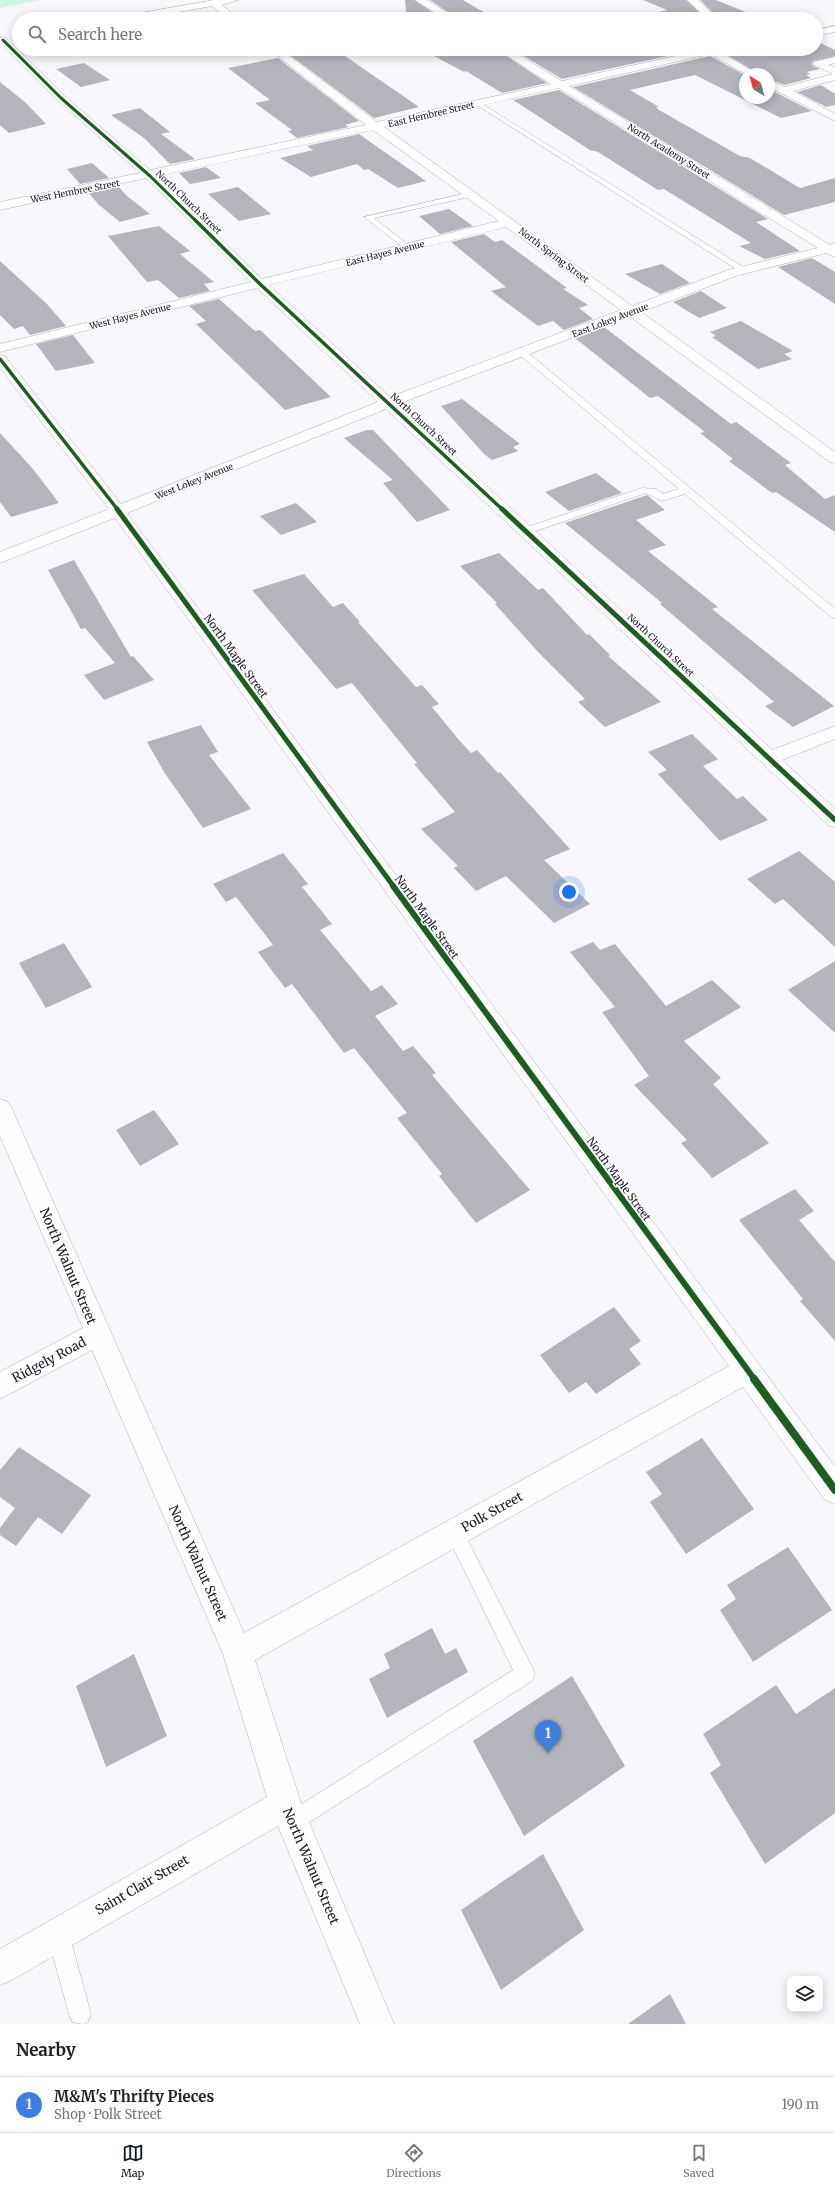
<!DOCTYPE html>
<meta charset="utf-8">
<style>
:root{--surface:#fff;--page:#f6f6f6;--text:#222;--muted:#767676;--line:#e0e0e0;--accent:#111827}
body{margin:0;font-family:Merriweather,serif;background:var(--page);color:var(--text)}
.controls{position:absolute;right:12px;bottom:12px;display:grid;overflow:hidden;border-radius:8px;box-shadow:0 2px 10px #0003}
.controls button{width:36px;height:36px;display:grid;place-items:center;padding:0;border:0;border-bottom:1px solid var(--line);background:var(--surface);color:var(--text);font:20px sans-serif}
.compass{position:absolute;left:739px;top:68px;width:36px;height:36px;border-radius:50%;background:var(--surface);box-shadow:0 2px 10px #0003;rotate:324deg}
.you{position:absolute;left:569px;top:892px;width:14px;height:14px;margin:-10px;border:3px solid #fff;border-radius:50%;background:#1a73e8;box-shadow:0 0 0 6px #1a73e833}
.badge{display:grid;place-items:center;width:26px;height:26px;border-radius:50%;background:var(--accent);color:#fff;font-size:13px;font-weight:700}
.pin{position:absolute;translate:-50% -33px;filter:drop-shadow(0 1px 2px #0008)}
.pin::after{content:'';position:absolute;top:21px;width:14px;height:12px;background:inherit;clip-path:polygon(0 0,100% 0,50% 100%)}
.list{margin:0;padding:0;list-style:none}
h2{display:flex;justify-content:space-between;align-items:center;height:52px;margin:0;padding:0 16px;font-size:17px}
h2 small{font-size:13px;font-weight:400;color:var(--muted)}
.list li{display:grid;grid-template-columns:26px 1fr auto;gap:12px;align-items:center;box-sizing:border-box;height:56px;padding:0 16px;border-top:1px solid var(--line)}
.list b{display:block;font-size:15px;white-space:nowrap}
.list p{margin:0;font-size:13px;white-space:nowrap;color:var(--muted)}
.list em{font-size:13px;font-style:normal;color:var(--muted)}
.icon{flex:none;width:22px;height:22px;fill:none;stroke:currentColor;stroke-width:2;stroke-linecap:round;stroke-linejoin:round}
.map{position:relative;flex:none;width:835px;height:2024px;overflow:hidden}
.search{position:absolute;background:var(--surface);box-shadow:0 2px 10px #0003;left:12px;right:12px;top:12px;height:44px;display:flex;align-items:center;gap:10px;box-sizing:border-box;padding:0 14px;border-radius:22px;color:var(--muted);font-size:15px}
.sheet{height:108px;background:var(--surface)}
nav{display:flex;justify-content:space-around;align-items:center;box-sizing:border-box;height:56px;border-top:1px solid var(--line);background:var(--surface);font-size:11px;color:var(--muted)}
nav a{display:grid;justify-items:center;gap:2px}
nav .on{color:var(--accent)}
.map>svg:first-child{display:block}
.green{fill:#d2f3e1}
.building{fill:#b4b4bd}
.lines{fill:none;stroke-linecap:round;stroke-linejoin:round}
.service-casing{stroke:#b0b1b8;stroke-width:1}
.minor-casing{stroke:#b0b1b8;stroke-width:1}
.service{fill:#fefefe;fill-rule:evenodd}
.minor{fill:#fefefe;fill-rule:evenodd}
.cycleway-far4-casing{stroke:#fff;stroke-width:4}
.cycleway-far3-casing{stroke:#fff;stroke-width:5}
.cycleway-far2-casing{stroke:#fff;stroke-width:7}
.cycleway-far1-casing{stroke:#fff;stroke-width:9}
.cycleway-casing{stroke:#fff;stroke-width:11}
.cycleway-far4{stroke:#1b5e20;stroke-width:3}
.cycleway-far3{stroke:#1b5e20;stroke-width:3.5}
.cycleway-far2{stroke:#1b5e20;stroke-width:5}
.cycleway-far1{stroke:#1b5e20;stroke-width:6}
.cycleway{stroke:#1b5e20;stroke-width:8}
.labels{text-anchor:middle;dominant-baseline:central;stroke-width:3;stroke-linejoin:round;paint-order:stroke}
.far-street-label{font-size:9px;fill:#1a1b28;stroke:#fff}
.street-label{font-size:11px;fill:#1a1b28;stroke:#fff}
.near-street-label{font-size:13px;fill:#1a1b28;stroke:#fff}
</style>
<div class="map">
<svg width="835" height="2024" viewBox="0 0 835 2024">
<rect width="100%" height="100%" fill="#f7f7fb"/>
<path class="green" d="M0 0H41L0 8Z"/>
<path class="building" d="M405 0H414L442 19H407Z
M430 0H463L492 17 458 19Z
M643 0H686L706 19H675L659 12 667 10Z
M700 0H716L763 19H719Z
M816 41 835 50V56L813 61 812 65 820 69 806 72 811 74 806 75 811 78 785 85 769 79V74H759L719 50 816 49Z
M325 49H335L419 107 374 118 291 56Z
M421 49H496L547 83 502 93 466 71 464 72Z
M512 49H700L562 79Z
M710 56 745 75V98H769V89L812 111 781 118 695 75 630 90 659 107H656L659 110 740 156 750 158 800 188 835 178V202L784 215 573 87Z
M278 58 359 121 345 125 349 127 297 138 288 131 292 130 255 103 270 100 228 68Z
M84 63 110 80 81 87 56 69Z
M0 82 25 102 46 124 9 133 0 125Z
M821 85 835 94V105L826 107 797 92Z
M559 90 768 219 756 222 800 251 765 259 739 246 751 243 664 189 658 190 598 152 590 150 513 100Z
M140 108 170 132 161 134 195 159 170 164 144 138 111 115Z
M359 134 426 181 398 188 368 169 364 170 357 164 311 177 280 158 313 150 307 146Z
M92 163 109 178 80 184 67 169Z
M206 167 221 178 190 184 179 173Z
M118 186 127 196 150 214 120 222 99 205 88 192Z
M238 187 271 214 239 221 208 194Z
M449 209 473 226 440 234 419 216Z
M159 226 190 251 180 254 214 282 204 284 210 291 179 298 158 280 147 282 108 236Z
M484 234 495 242 502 240 567 288 563 289 588 305 579 308 593 319 564 330 553 321 538 326 491 291 506 287 451 242Z
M812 258 835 272V304L778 267Z
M0 261 47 304 66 326 30 335 23 326 14 329 0 315Z
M662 264 690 283 660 294 625 274Z
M701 291 727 308 699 318 673 302Z
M219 299 255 331 260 330 331 397 285 410 196 324 206 321 189 306Z
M741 321 793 351 784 354 792 359 758 369 712 337 716 336 710 332Z
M604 327 731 424 736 422 791 463 785 465 825 499 835 495V532L776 492 772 493 729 461 733 459 700 433 705 432 658 396 650 398 575 338Z
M73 335 95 363 56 371 36 344Z
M462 399 520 444 513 447 518 451 492 460 484 454 441 406Z
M367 430H373L450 510 417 522 383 483 393 480 344 438Z
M0 433 33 469 59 503 11 517 0 502Z
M596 473 622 493 569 511 545 492Z
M647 495 665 510 636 520 666 545 648 551 718 607 712 609 834 706 793 727 765 706 774 702 660 604 662 603 565 523Z
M296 503 317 522 281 535 260 516Z
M499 553 538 590 543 588 587 635 589 634 610 655 608 656 661 702 605 727 578 702 585 699 539 653 495 604 497 603 460 566Z
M74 560 131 657 133 656 154 680 104 700 84 675 115 663 85 628 81 629 48 570Z
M304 574 333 607 343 603 360 622H358L416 687 422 685 439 704 432 707 459 740 471 753 477 750 498 773 500 772 570 849 544 860 590 904 554 923 506 876 476 891 454 868 458 866 421 829 455 812 414 764 417 763 352 683 336 689 252 590Z
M201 725 218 752 209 755 251 809 203 828 164 772 147 742Z
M692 734 718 759 703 766 737 799 743 796 768 820 720 841 658 774 667 770 648 752Z
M799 851 835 882V947L783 899 775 904 747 879Z
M283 853 308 884 302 887 332 924 320 930 371 991 382 985 398 1004 375 1016 403 1051 413 1046 436 1073 432 1075 530 1190 476 1223 439 1176 442 1174 397 1118 407 1113 354 1048 344 1053 292 984 285 988 258 952 273 945 236 897 226 902 213 884Z
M593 942 600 950 615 944 666 1006 712 980 741 1007 684 1041 721 1078 713 1084 769 1143 712 1178 681 1143 687 1140 634 1085 649 1076 602 1012 615 1007 570 952Z
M64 943 92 987 46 1008 19 963Z
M835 961V1033L788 990Z
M154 1110 179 1144 140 1166 116 1130Z
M795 1189 814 1211 799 1220 835 1262V1341L800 1301 803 1299 739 1220Z
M614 1307 641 1341 629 1349 641 1364 596 1394 586 1382 569 1393 540 1355Z
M702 1438 754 1509 686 1554 650 1502 662 1494 646 1472Z
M19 1447 91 1495 62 1534 38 1517 16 1546 0 1535V1528L15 1508 0 1497V1470Z
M788 1547 832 1610 753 1662 720 1610 736 1599 727 1585Z
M432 1628 445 1654 456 1648 468 1672 387 1718 369 1679 390 1668 384 1654Z
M134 1654 167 1736 106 1767 76 1686Z
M572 1676 625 1766 524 1836 473 1741Z
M776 1685 796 1714 835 1688V1813L765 1864 710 1773 721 1765 703 1734Z
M543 1854 584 1930 501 1990 461 1910Z
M670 1994 686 2024H628Z"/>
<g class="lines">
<defs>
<path id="service" d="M475 102H479L748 270 741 272 475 104Z
M471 192H474V196L374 218 410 246V250H407L364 217Z
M520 351H526L835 609V618L831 617 685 494 662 501 646 493 530 533H522V529L642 488 656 489 663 494 679 489 520 355Z
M455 1524 461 1527 532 1667 535 1674 532 1681 300 1828 293 1831 286 1828 283 1821 286 1814 513 1670 446 1533 449 1527Z
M58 1923 66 1926 69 1934 91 2014 88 2022 83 2024 72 2022 69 2014 47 1934 50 1926Z"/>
<path id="minor" d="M214 0H238L222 5 239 19H228L212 6 140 19H119L124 16Z
M415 0H427L457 19H445Z
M687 0H698L718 19H708Z
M835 26V32L816 36V30Z
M3 37 6 38 65 96 150 170 366 125 269 49H280L377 122 551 84 497 49H509L562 81 707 49H718L717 50 758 74H746L710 54 569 86 830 245 835 243V257L826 253 736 276 641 312 835 452V463L830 462 629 316 398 404 772 750 835 726V739L782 760 835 809V827L828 825 386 409 127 513 835 1467V1504L825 1500 743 1387 255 1660 301 1803 394 2024H360L278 1826 12 1980 0 1985V1949L267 1797 223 1654 92 1350 0 1399V1372L83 1328 0 1136V1099L8 1102 12 1109 244 1633 729 1366 115 518 0 563V552L109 509 0 368V355L5 356 121 504 378 402 257 288 0 352V344L251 282 146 178 0 210V202L140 173 57 100 0 42V38ZM559 88 818 248 728 270 632 306 384 127ZM373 130 499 221 262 279 157 176ZM506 227 621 310 390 397 269 285Z
M835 57V63L828 65 835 68V80L793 91 835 114V121L769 87V80L785 87 833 74 813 64 814 62Z"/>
</defs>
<use href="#service" class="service-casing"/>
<use href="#minor" class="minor-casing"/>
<use href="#service" class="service"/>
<use href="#minor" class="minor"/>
<defs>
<path id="cycleway-far4" d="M3 40 61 98 150 176 196 221"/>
<path id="cycleway-far3" d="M195 220 260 284 503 510
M0 359 118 510"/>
<path id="cycleway-far2" d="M117 509 394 887
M502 509 835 820"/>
<path id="cycleway-far1" d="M393 886 755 1380"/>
<path id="cycleway" d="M754 1379 835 1490"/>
</defs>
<use href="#cycleway-far4" class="cycleway-far4-casing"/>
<use href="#cycleway-far3" class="cycleway-far3-casing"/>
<use href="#cycleway-far2" class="cycleway-far2-casing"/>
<use href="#cycleway-far1" class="cycleway-far1-casing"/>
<use href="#cycleway" class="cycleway-casing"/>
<use href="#cycleway-far4" class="cycleway-far4"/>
<use href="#cycleway-far3" class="cycleway-far3"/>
<use href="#cycleway-far2" class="cycleway-far2"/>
<use href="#cycleway-far1" class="cycleway-far1"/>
<use href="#cycleway" class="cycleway"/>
</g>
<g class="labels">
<g class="far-street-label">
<text transform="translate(431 114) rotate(-13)">East Hembree Street</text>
<text transform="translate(669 151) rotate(32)">North Academy Street</text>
<text transform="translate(75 191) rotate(-11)">West Hembree Street</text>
<text transform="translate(189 202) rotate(44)">North Church Street</text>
<text transform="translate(385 253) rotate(-14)">East Hayes Avenue</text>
<text transform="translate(554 255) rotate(37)">North Spring Street</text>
<text transform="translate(130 316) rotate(-14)">West Hayes Avenue</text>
<text transform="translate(610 320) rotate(-21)">East Lokey Avenue</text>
<text transform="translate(424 424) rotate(43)">North Church Street</text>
<text transform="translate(194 481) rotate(-22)">West Lokey Avenue</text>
<text transform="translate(661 645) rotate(43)">North Church Street</text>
</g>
<g class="street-label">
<text transform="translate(236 656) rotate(54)">North Maple Street</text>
<text transform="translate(427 917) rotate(54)">North Maple Street</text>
<text transform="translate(619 1179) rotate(54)">North Maple Street</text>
</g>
<g class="near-street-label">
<text transform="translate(68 1266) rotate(67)">North Walnut Street</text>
<text transform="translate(49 1360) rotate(-28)">Ridgely Road</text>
<text transform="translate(492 1512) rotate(-29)">Polk Street</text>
<text transform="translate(198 1563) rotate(66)">North Walnut Street</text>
<text transform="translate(311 1866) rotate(67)">North Walnut Street</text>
<text transform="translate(142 1885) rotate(-30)">Saint Clair Street</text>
</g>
</g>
</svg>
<div class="controls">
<button><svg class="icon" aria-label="layers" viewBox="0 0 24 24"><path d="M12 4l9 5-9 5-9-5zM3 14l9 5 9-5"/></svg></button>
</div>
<svg class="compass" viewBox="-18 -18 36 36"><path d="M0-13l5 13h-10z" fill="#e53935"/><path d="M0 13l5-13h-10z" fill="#767676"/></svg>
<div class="you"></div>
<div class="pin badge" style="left:548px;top:1753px;background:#3f7fe0">1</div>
<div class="search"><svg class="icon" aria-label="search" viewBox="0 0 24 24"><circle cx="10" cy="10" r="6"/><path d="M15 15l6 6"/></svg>Search here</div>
</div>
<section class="sheet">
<h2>Nearby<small></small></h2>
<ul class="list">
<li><span class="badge" style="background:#3f7fe0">1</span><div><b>M&amp;M's Thrifty Pieces</b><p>Shop · Polk Street</p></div><em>190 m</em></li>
</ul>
</section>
<nav>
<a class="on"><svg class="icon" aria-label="map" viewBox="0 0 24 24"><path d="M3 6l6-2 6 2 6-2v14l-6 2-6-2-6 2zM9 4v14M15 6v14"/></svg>Map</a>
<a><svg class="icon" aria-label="directions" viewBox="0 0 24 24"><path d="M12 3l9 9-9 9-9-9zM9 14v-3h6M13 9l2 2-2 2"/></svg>Directions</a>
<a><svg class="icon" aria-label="saved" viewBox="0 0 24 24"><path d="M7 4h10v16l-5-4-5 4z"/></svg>Saved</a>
</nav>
